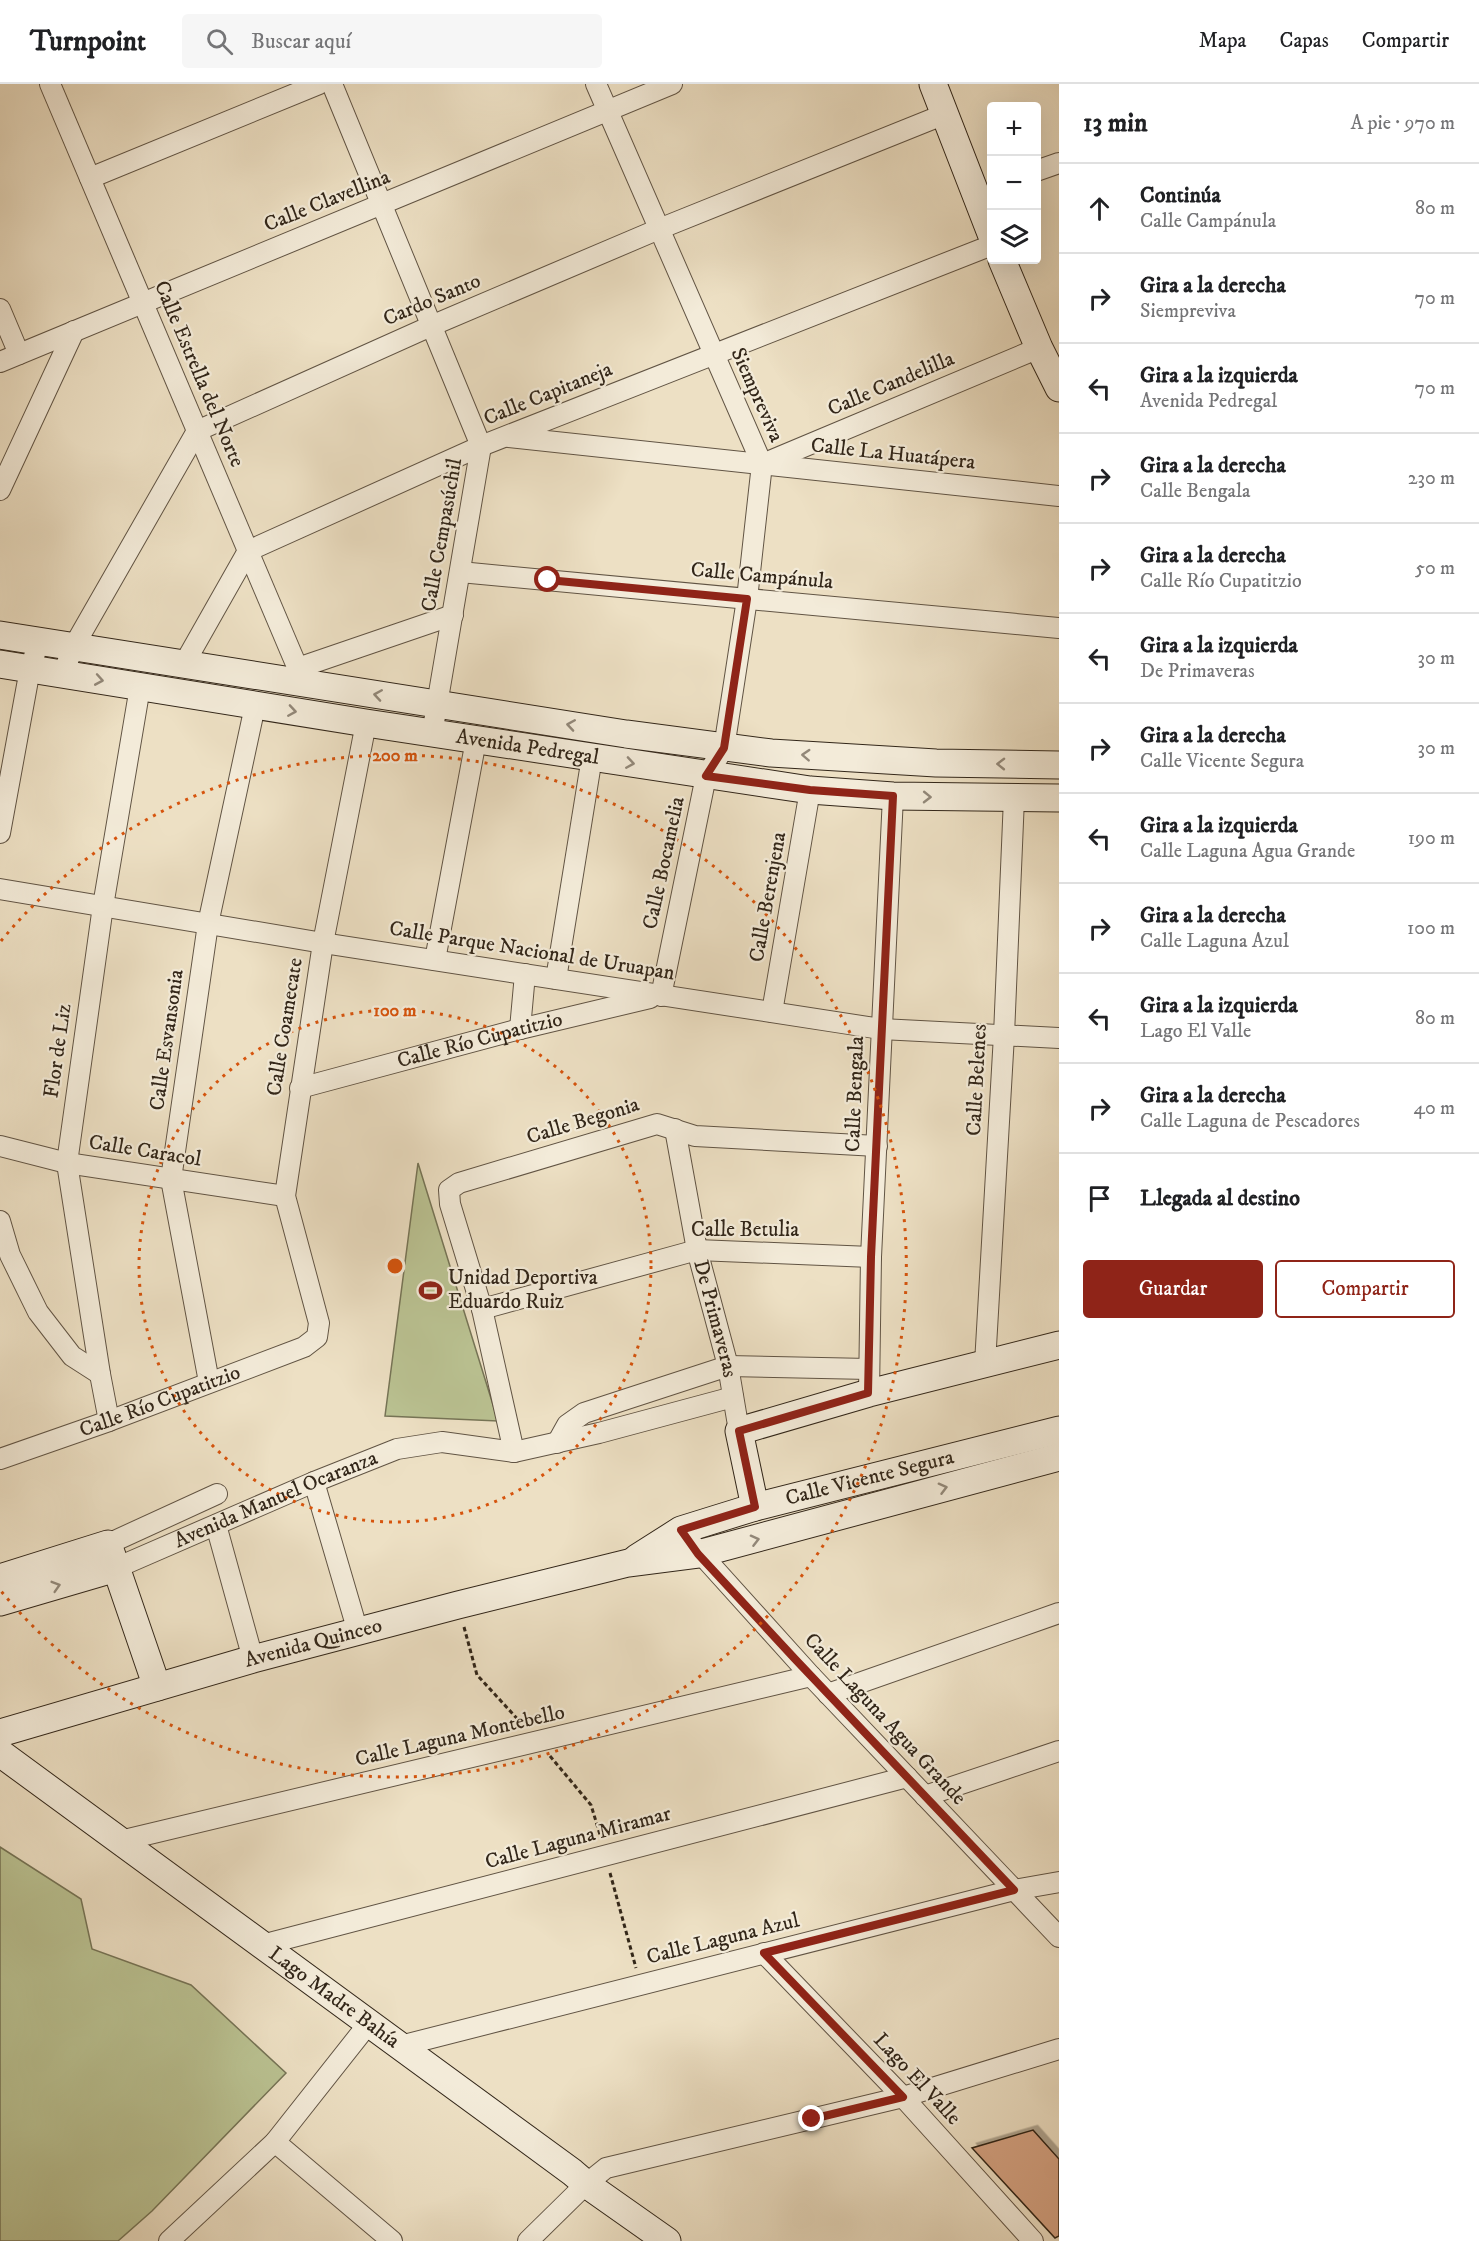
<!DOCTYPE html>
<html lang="es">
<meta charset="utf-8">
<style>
:root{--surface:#fff;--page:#f6f6f6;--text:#202124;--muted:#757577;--line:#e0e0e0;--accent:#8f2418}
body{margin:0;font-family:"IM FELL DW Pica",serif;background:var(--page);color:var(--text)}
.controls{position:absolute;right:18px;top:18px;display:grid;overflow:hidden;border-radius:6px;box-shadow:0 6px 24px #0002}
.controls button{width:54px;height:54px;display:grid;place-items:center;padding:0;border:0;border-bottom:2px solid var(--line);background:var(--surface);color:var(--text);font:30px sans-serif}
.stop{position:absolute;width:18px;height:18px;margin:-14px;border:4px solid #8f2418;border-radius:50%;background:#fff}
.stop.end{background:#8f2418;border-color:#fff;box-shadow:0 2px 6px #0008}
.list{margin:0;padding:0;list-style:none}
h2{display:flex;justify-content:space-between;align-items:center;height:78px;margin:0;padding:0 24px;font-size:26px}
h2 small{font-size:20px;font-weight:400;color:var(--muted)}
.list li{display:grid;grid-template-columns:39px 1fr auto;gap:18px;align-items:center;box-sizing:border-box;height:90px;padding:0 24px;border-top:2px solid var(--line)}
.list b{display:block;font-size:22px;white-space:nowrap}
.list p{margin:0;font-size:20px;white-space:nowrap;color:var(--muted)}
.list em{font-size:20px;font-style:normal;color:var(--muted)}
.actions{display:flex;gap:12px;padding:18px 24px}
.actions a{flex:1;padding:14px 0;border:2px solid var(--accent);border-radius:6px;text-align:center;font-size:21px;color:var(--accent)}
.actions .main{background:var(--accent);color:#fff}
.icon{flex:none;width:33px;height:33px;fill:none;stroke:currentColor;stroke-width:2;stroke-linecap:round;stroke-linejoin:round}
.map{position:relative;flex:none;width:1059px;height:2157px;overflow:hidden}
header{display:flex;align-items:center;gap:36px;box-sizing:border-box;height:84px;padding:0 30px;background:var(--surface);border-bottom:2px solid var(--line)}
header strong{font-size:28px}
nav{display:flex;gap:33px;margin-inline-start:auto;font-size:21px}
.search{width:420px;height:54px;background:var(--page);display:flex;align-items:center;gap:15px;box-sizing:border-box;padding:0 21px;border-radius:6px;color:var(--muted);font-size:22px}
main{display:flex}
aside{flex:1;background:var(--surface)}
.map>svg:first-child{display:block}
.green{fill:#bac292;stroke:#767456;stroke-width:1.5}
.building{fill:#d5a383;stroke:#322619;stroke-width:1.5;filter:url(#shadow)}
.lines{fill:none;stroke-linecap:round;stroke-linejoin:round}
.street-casing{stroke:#615444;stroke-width:22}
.secondary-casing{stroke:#322619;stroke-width:29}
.path{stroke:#322619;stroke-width:3;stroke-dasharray:4.5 3;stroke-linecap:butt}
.street{stroke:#f3ebd9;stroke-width:20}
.secondary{stroke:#f3ebd9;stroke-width:27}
.oneway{stroke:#928879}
.route{stroke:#8f2418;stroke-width:8}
.ring{fill:none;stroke:#d6540d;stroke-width:3;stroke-dasharray:3 6}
.labels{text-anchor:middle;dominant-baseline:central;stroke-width:4.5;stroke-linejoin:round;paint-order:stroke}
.street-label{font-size:21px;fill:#322619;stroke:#f3ebd9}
.poi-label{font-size:21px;fill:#322619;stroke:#f3ebd9;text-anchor:start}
.centre{fill:#d6540d;stroke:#f3ebd9;stroke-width:3}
.ring-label{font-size:18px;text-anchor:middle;font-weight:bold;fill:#d6540d;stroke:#f3ebd9;stroke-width:4.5;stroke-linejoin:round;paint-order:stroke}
</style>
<header>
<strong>Turnpoint</strong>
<div class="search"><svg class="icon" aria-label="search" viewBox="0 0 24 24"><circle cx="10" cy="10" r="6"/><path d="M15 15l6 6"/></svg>Buscar aquí</div>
<nav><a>Mapa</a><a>Capas</a><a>Compartir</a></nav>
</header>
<main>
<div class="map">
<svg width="1059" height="2157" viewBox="0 0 1059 2157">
<defs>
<filter id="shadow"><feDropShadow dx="4.5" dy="-4.5" stdDeviation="0" flood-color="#0004"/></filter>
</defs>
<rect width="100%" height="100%" fill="#ede0c4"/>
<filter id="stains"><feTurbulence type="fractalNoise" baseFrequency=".00333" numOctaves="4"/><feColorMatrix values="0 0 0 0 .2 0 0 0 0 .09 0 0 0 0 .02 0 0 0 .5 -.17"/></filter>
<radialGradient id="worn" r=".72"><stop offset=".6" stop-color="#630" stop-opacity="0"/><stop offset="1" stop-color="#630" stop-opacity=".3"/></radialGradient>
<path class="green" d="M418 1079 498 1337 385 1332Z
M0 1763 81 1815 92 1865 191 1901 286 1989 152 2127 118 2157H0Z"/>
<path class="building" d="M1033 2046 1059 2075V2152L1055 2154 972 2064Z"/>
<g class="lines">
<defs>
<g id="street">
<path d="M50 0 304 599"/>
<path d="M332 0 481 362 432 650"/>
<path d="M596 0 762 380 747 515 724 664 706 692 661 912"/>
<path d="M1036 87 1059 79"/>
<path d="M90 94 319 0"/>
<path d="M0 225 19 270"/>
<path d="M0 278 672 0"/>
<path d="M509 353 1059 412"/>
<path d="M765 379 1039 264"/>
<path d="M0 406 74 247"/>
<path d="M460 488 1059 544"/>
<path d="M184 580 248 467 481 362 992 161"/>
<path d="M298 584 453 531"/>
<path d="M63 589 74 562 197 347 431 242 659 145 945 30"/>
<path d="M0 749 30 585 39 557"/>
<path d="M0 805 323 859 881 945 1059 954"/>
<path d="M435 876 476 656"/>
<path d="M556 895 592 673"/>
<path d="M772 928 810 706"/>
<path d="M520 945 525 890"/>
<path id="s1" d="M300 1004 520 945 650 914"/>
<path id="s2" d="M675 1045 697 1166 728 1282 739 1347"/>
<path d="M0 1062 67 1079 285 1112"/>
<path d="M0 1137 10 1171 38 1228 72 1272 100 1290"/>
<path d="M482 1225 697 1166 871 1173"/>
<path d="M985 1280 1004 951 1014 714"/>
<path d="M209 1298 171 1095 208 840 255 622"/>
<path d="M869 1309 871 1173 893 712"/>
<path d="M109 1337 100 1290 67 1079 103 822 140 603"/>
<path d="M557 1359 567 1341 584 1329 728 1282 869 1285"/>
<path d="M514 1368 482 1225 450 1120 449 1106 459 1099 657 1040 695 1052 877 1062"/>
<path id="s3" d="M0 1375 109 1337 304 1263 317 1253 319 1239 285 1112 323 859 366 639"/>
<path d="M314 1398 358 1548"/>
<path d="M216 1441 253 1575"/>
<path d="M108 1460 217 1410"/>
<path d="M692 1460 811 1592 1059 1853"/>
<path id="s4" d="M116 1484 314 1398 397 1365 442 1358 514 1368 599 1349 733 1313"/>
<path d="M828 1610 1059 1529"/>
<path d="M925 1712 1059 1667"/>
<path d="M120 1757 811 1592"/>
<path d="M262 1861 907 1693"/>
<path d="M764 1869 903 2013 1033 2157"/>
<path d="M400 1962 1014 1806 1059 1798"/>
<path d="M275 2058 392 2157"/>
<path d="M169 2157 275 2058 369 1939"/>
<path d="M528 2157 586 2100 606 2084 903 2013 1059 1965"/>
</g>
<g id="secondary">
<path d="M933 0 992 152"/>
<path d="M1002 176 1039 264 1059 304"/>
<path d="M0 551 626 650 771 669 936 679 1059 681"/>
<path id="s5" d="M0 580 366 639 810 706 893 712 1059 714"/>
<path d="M755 1423 739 1347 869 1309 1059 1261"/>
<path id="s6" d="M637 1474 681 1446 755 1423 1059 1346"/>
<path d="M0 1494 108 1460 157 1603"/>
<path d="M0 1518 116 1484"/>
<path id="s7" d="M0 1649 253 1575 458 1521 628 1479 698 1470 1059 1373"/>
<path id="s8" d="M0 1669 572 2088 586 2100 667 2157"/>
</g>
</defs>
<use href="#street" class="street-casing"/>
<use href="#secondary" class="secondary-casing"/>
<path class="path" d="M464 1543 477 1591 524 1642
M550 1672 591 1721 601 1754
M610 1789 636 1884"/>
<use href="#street" class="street"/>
<use href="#secondary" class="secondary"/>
</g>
<defs><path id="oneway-chevron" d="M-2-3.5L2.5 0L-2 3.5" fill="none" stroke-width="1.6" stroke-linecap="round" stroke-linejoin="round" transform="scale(1.5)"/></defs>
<g class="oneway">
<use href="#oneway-chevron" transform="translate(99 596) rotate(10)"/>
<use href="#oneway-chevron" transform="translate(378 611) rotate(-171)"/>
<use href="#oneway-chevron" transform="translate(292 627) rotate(9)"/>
<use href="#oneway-chevron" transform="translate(571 641) rotate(-171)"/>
<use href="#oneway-chevron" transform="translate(806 671) rotate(-177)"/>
<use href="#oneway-chevron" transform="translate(630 679) rotate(9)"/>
<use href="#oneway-chevron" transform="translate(1001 680) rotate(-179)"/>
<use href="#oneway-chevron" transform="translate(927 713) rotate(1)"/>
<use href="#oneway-chevron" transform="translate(943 1404) rotate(-15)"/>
<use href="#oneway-chevron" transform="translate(755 1456) rotate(-14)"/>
<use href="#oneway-chevron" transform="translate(56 1502) rotate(-17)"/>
</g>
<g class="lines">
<path class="route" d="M548 496 747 515 724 664 706 692 810 706 893 712 871 1173 868 1309 739 1347 755 1423 681 1446 698 1470 795 1575 1014 1806 764 1869 903 2013 812 2035"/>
</g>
<g class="ring">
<circle cx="395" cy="1182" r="256"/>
<path d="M1 857A511 511 0 1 1 1 1507"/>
</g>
<defs>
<symbol id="stadium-bare" viewBox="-9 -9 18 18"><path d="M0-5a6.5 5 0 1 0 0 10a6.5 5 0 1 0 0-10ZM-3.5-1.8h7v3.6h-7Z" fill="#8f2418" stroke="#f3ebd9" stroke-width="2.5" paint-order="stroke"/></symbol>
</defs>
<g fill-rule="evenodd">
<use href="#stadium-bare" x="414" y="1190" width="33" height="33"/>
</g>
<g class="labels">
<g class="street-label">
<text transform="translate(327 117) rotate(-22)">Calle Clavellina</text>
<text transform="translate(432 216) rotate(-23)">Cardo Santo</text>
<text transform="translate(199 290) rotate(67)">Calle Estrella del Norte</text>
<text transform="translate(891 300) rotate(-23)">Calle Candelilla</text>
<text transform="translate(548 310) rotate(-22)">Calle Capitaneja</text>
<text transform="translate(757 311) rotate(66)">Siempreviva</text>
<text transform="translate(893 370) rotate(6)">Calle La Huatápera</text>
<text transform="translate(442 451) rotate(-80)">Calle Cempasúchil</text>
<text transform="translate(762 492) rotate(5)">Calle Campánula</text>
<text stroke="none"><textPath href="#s5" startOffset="534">Avenida Pedregal</textPath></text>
<text transform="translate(664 779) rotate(-78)">Calle Bocamelia</text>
<text transform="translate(768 813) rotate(-80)">Calle Berenjena</text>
<text transform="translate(532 867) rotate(9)">Calle Parque Nacional de Uruapan</text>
<text transform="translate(285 943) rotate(-81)">Calle Coamecate</text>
<text transform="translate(167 956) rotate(-82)">Calle Esvansonia</text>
<text stroke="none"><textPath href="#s1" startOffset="186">Calle Río Cupatitzio</textPath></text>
<text transform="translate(58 967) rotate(-82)">Flor de Liz</text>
<text transform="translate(977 996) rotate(-87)">Calle Belenes</text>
<text transform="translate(855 1010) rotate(-88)">Calle Bengala</text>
<text transform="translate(583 1037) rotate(-17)">Calle Begonia</text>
<text transform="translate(145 1067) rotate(9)">Calle Caracol</text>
<text x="745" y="1146">Calle Betulia</text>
<text stroke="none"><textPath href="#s2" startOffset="194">De Primaveras</textPath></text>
<text stroke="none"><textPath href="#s3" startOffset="170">Calle Río Cupatitzio</textPath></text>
<text stroke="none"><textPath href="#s6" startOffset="248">Calle Vicente Segura</textPath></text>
<text stroke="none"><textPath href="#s4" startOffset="174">Avenida Manuel Ocaranza</textPath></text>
<text stroke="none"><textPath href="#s7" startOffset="326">Avenida Quinceo</textPath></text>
<text transform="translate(885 1635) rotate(47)">Calle Laguna Agua Grande</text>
<text transform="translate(460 1652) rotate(-13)">Calle Laguna Montebello</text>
<text transform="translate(578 1754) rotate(-15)">Calle Laguna Miramar</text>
<text transform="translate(723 1855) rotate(-14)">Calle Laguna Azul</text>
<text stroke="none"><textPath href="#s8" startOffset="414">Lago Madre Bahía</textPath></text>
<text transform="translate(917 1995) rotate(47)">Lago El Valle</text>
</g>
<g class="poi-label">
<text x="448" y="1194">Unidad Deportiva<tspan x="448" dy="24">Eduardo Ruiz</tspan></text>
</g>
</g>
<circle cx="395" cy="1182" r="9" class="centre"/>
<g class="ring-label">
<text x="395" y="677">200 m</text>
<text x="395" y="932">100 m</text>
</g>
<rect width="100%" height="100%" filter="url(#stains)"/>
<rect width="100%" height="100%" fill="url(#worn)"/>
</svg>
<div class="controls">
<button>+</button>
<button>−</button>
<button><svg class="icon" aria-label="layers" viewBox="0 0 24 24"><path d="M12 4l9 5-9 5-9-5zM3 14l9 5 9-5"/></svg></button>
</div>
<div class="stop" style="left:548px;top:496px"></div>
<div class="stop end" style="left:812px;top:2035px"></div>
</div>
<aside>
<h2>13 min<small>A pie · 970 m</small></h2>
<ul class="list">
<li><svg class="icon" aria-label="ahead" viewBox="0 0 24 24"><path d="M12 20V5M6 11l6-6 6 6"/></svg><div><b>Continúa</b><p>Calle Campánula</p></div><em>80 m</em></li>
<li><svg class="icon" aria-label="right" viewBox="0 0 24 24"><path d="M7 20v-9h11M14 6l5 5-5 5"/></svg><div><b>Gira a la derecha</b><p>Siempreviva</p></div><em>70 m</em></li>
<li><svg class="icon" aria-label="left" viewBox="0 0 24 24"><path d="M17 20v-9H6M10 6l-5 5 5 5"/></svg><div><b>Gira a la izquierda</b><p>Avenida Pedregal</p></div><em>70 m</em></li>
<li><svg class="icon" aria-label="right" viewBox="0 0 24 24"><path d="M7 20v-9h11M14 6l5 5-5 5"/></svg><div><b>Gira a la derecha</b><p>Calle Bengala</p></div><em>230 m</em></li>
<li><svg class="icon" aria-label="right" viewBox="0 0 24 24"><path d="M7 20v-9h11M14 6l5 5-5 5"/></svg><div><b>Gira a la derecha</b><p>Calle Río Cupatitzio</p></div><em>50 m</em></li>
<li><svg class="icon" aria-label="left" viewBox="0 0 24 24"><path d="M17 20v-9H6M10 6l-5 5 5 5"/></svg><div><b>Gira a la izquierda</b><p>De Primaveras</p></div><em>30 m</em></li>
<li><svg class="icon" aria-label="right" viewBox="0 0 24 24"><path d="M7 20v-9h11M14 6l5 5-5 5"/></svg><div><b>Gira a la derecha</b><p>Calle Vicente Segura</p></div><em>30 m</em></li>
<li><svg class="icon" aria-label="left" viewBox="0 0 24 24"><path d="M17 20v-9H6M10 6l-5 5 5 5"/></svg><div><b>Gira a la izquierda</b><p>Calle Laguna Agua Grande</p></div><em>190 m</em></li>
<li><svg class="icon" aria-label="right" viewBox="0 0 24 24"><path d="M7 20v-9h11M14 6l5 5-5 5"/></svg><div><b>Gira a la derecha</b><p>Calle Laguna Azul</p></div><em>100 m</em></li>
<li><svg class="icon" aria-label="left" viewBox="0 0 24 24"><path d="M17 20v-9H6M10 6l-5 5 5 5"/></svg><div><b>Gira a la izquierda</b><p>Lago El Valle</p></div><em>80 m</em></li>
<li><svg class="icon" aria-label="right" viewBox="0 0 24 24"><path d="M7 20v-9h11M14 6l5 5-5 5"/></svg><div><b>Gira a la derecha</b><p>Calle Laguna de Pescadores</p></div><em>40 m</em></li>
<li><svg class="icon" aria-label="arrive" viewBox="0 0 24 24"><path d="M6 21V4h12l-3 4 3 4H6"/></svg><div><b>Llegada al destino</b></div></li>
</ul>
<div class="actions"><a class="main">Guardar</a><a>Compartir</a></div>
</aside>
</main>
